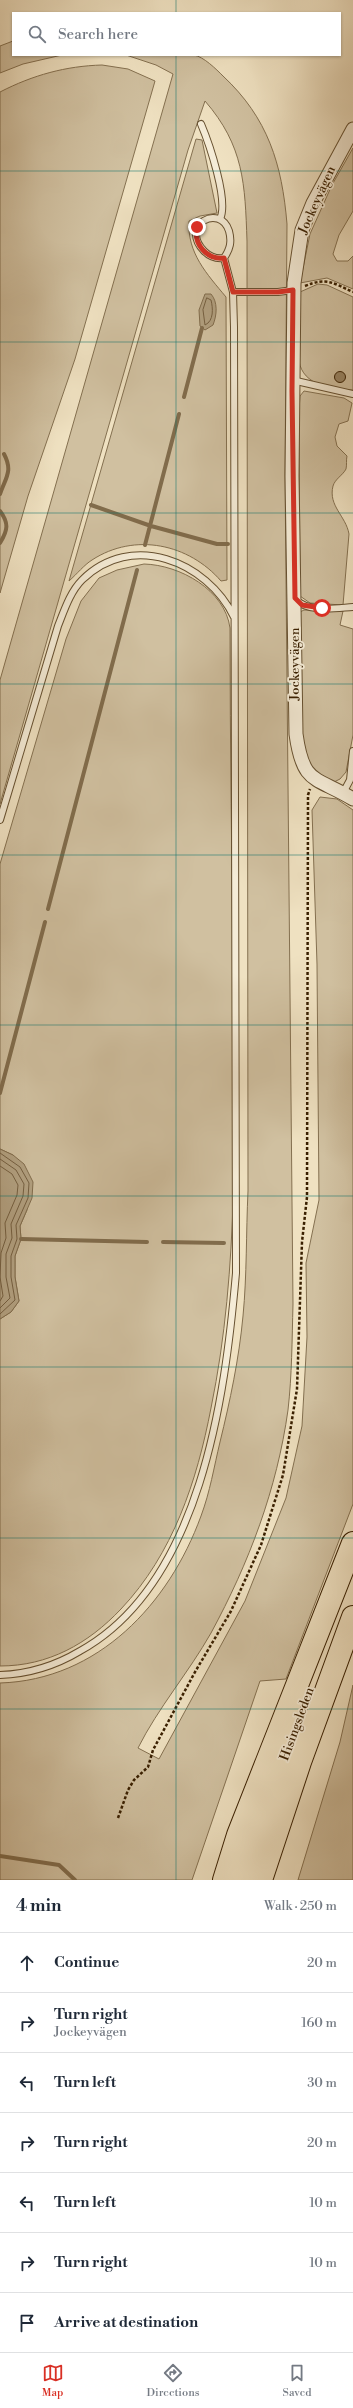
<!DOCTYPE html>
<meta charset="utf-8">
<style>
:root{--surface:#fff;--page:#f2f2f3;--text:#1f2937;--muted:#747a83;--line:#e0e1e3;--accent:#d93025}
body{margin:0;font-family:"Libre Bodoni",serif;background:var(--page);color:var(--text)}
.stop{position:absolute;width:12px;height:12px;margin:-9px;border:3px solid #d93025;border-radius:50%;background:#fff}
.stop.end{background:#d93025;border-color:#fff;box-shadow:0 1px 4px #0008}
.list{margin:0;padding:0;list-style:none}
h2{display:flex;justify-content:space-between;align-items:center;height:52px;margin:0;padding:0 16px;font-size:17px}
h2 small{font-size:13px;font-weight:400;color:var(--muted)}
.list li{display:grid;grid-template-columns:26px 1fr auto;gap:12px;align-items:center;box-sizing:border-box;height:60px;padding:0 16px;border-top:1px solid var(--line)}
.list b{display:block;font-size:15px;white-space:nowrap}
.list p{margin:0;font-size:13px;white-space:nowrap;color:var(--muted)}
.list em{font-size:13px;font-style:normal;color:var(--muted)}
.icon{flex:none;width:22px;height:22px;fill:none;stroke:currentColor;stroke-width:2;stroke-linecap:round;stroke-linejoin:round}
.map{position:relative;flex:none;width:353px;height:1880px;overflow:hidden}
.search{position:absolute;background:var(--surface);box-shadow:0 1px 3px #0004;left:12px;right:12px;top:12px;height:44px;display:flex;align-items:center;gap:10px;box-sizing:border-box;padding:0 14px;border-radius:0px;color:var(--muted);font-size:15px}
.sheet{height:472px;background:var(--surface)}
nav{display:flex;justify-content:space-around;align-items:center;box-sizing:border-box;height:56px;border-top:1px solid var(--line);background:var(--surface);font-size:11px;color:var(--muted)}
nav a{display:grid;justify-items:center;gap:2px}
nav .on{color:var(--accent)}
.map>svg:first-child{display:block}
.green{fill:#d0c0a0;stroke:#847050}
.water{fill:#b19f7f;stroke:#816c4c}
.lines{fill:none;stroke-linecap:round;stroke-linejoin:round}
.shore{stroke:#755f40;stroke-width:1}
.stream{stroke:#816c4c;stroke-width:4}
.building{fill:#988464;stroke:#391f00}
.service-casing{stroke:#665030;stroke-width:8}
.minor-casing{stroke:#665030;stroke-width:15}
.trunk-casing{stroke:#391f00;stroke-width:24}
.path{stroke:#391f00;stroke-width:2.5;stroke-dasharray:3 2;stroke-linecap:butt}
.service{stroke:#f5ecd7;stroke-width:6}
.minor{stroke:#f5ecd7;stroke-width:13}
.trunk{stroke:#efe1c1;stroke-width:22}
.route{stroke:#d93025;stroke-width:5}
.grid{fill:none;stroke:#0f766e;stroke-width:1;stroke-opacity:0.55}
.labels{text-anchor:middle;dominant-baseline:central;stroke-width:3.5;stroke-linejoin:round;paint-order:stroke}
.street-label{font-size:13px;fill:#391f00;stroke:#f5ecd7}
</style>
<div class="map">
<svg width="353" height="1880" viewBox="0 0 353 1880">
<rect width="100%" height="100%" fill="#efe1c1"/>
<filter id="stains"><feTurbulence type="fractalNoise" baseFrequency=".005" numOctaves="4"/><feColorMatrix values="0 0 0 0 .2 0 0 0 0 .09 0 0 0 0 .02 0 0 0 .5 -.17"/></filter>
<radialGradient id="worn" r=".72"><stop offset=".6" stop-color="#630" stop-opacity="0"/><stop offset="1" stop-color="#630" stop-opacity=".3"/></radialGradient>
<path class="green" d="M13 41V55H62L23 64 0 73V46Z
M126 55C145 55 177 51 194 55 204 57 216 69 223 76 268 118 282 164 287 224L285 473 293 1304C292 1340 292 1375 288 1410 277 1489 249 1563 211 1633 189 1672 158 1708 138 1748L159 1759 245 1601 286 1498 302 1426 307 1337 306 1263 319 1200 317 964 312 810 320 797 337 799 353 810V1504L286 1679 260 1681 192 1880H0V1683C98 1680 169 1604 201 1516 210 1492 214 1467 220 1442 230 1401 239 1359 243 1316 247 1275 246 1233 248 1191L247 241C245 184 244 146 205 101L188 150 0 804V680L173 74 156 65Z
M102 65 128 69 155 81 75 359 28 496 0 593V92C33 75 66 66 102 65Z
M196 139 202 140 217 213 200 216 189 221C187 253 207 274 226 297L227 580 221 581C189 544 135 532 92 560 84 565 77 574 69 581Z
M353 148V211L339 235 333 254 337 261H348L353 256V289L327 278 300 283 310 234 332 185Z
M318 284 327 285 353 297V390C332 389 303 386 299 361L300 292Z
M304 391 344 398 352 403 348 421 339 424 335 437 337 446 347 456C346 460 347 465 346 469 343 475 335 479 333 486 328 506 346 516 349 534L343 605 310 603 300 596 299 410 300 396Z
M144 564C180 565 225 590 230 628 230 745 232 862 233 979 234 1122 240 1267 211 1408 197 1481 173 1554 121 1609 88 1644 48 1666 0 1666V1319L11 1312 19 1301 15 1277V1256L21 1239 20 1226 27 1210 13 1155 0 1149V864L66 639 81 601 99 578 117 570Z
M304 610 343 611 340 625 353 629V735L346 772 340 779 332 783 315 773 302 753 300 612Z
M353 1685V1880H298L340 1742Z"/>
<path class="water" d="M205 294H211C218 302 217 315 213 325L205 330 200 326 199 310Z
M0 1149 13 1155 24 1164 33 1182 32 1198 20 1226 21 1239 15 1256V1277L19 1301 11 1312 0 1319Z"/>
<g class="lines">
<path class="shore" d="M207 298 211 300C213 308 214 321 205 325L203 310Z
M0 1153 20 1167 29 1183 28 1198 16 1225 17 1239 11 1256V1277L15 1300 0 1314
M0 1159 16 1170 24 1184 23 1196 11 1224 12 1238 6 1254V1277L10 1298 0 1308
M0 1166 12 1174 18 1185 17 1195 5 1223 6 1238 1 1253 0 1277 3 1296 0 1301"/>
<path class="stream" d="M184 397 202 328
M0 494C6 477 13 471 4 454
M91 505 151 526 217 544H228
M0 511C9 523 8 530 0 543
M145 545 179 414
M48 909 137 570
M0 1093 45 922
M21 1239 147 1242
M163 1242 224 1243
M0 1856 59 1865 75 1880"/>
</g>
<path class="building" d="M334.5 377a5.5 5.5 0 1 1 11 0a5.5 5.5 0 1 1-11 0Z"/>
<g class="lines">
<defs>
<path id="service" d="M201 124C209 143 229 201 220 219
M233 292H278L293 290
M292 380 353 394
M295 599C308 613 336 608 353 607
M343 793 350 780 353 751
M0 820 58 626C64 611 70 592 82 580 131 531 207 561 234 617
M0 1675C29 1674 55 1666 80 1651 201 1584 225 1398 236 1273L234 327 233 292 224 258C230 249 232 242 229 231 220 203 179 225 204 251 210 257 217 259 224 258"/>
<path id="minor" d="M353 129 313 203 302 230 294 283 292 476 296 734C303 785 315 776 353 799"/>
<path id="trunk" d="M224 1880 238 1835 353 1543
M244 1880 296 1726
M261 1880 300 1762 353 1617"/>
</defs>
<use href="#service" class="service-casing"/>
<use href="#minor" class="minor-casing"/>
<use href="#trunk" class="trunk-casing"/>
<path class="path" d="M305 286C327 277 333 283 353 292
M118 1818 128 1790 134 1780 148 1767 153 1750 195 1672 231 1611 261 1545 283 1475 297 1389 302 1242 307 1197 308 795 310 789"/>
<use href="#service" class="service"/>
<use href="#minor" class="minor"/>
<use href="#trunk" class="trunk"/>
</g>
<g class="lines">
<path class="route" d="M197 227C193 244 207 260 224 258L233 292H278L293 290 292 391 295 598 302 605 322 608"/>
</g>
<path class="grid" d="M176 0V13M176 55V1880M0 171H353M0 342H353M0 513H353M0 684H353M0 855H353M0 1025H353M0 1196H353M0 1367H353M0 1538H353M0 1709H353"/>
<g class="labels">
<g class="street-label">
<text transform="translate(317 200) rotate(-66)">Jockeyvägen</text>
<text transform="translate(295 664) rotate(-90)">Jockeyvägen</text>
<text transform="translate(297 1724) rotate(-70)">Hisingsleden</text>
</g>
</g>
<rect width="100%" height="100%" filter="url(#stains)"/>
<rect width="100%" height="100%" fill="url(#worn)"/>
</svg>
<div class="stop" style="left:322px;top:608px"></div>
<div class="stop end" style="left:197px;top:227px"></div>
<div class="search"><svg class="icon" aria-label="search" viewBox="0 0 24 24"><circle cx="10" cy="10" r="6"/><path d="M15 15l6 6"/></svg>Search here</div>
</div>
<section class="sheet">
<h2>4 min<small>Walk · 250 m</small></h2>
<ul class="list">
<li><svg class="icon" aria-label="ahead" viewBox="0 0 24 24"><path d="M12 20V5M6 11l6-6 6 6"/></svg><div><b>Continue</b></div><em>20 m</em></li>
<li><svg class="icon" aria-label="right" viewBox="0 0 24 24"><path d="M7 20v-9h11M14 6l5 5-5 5"/></svg><div><b>Turn right</b><p>Jockeyvägen</p></div><em>160 m</em></li>
<li><svg class="icon" aria-label="left" viewBox="0 0 24 24"><path d="M17 20v-9H6M10 6l-5 5 5 5"/></svg><div><b>Turn left</b></div><em>30 m</em></li>
<li><svg class="icon" aria-label="right" viewBox="0 0 24 24"><path d="M7 20v-9h11M14 6l5 5-5 5"/></svg><div><b>Turn right</b></div><em>20 m</em></li>
<li><svg class="icon" aria-label="left" viewBox="0 0 24 24"><path d="M17 20v-9H6M10 6l-5 5 5 5"/></svg><div><b>Turn left</b></div><em>10 m</em></li>
<li><svg class="icon" aria-label="right" viewBox="0 0 24 24"><path d="M7 20v-9h11M14 6l5 5-5 5"/></svg><div><b>Turn right</b></div><em>10 m</em></li>
<li><svg class="icon" aria-label="arrive" viewBox="0 0 24 24"><path d="M6 21V4h12l-3 4 3 4H6"/></svg><div><b>Arrive at destination</b></div></li>
</ul>
</section>
<nav>
<a class="on"><svg class="icon" aria-label="map" viewBox="0 0 24 24"><path d="M3 6l6-2 6 2 6-2v14l-6 2-6-2-6 2zM9 4v14M15 6v14"/></svg>Map</a>
<a><svg class="icon" aria-label="directions" viewBox="0 0 24 24"><path d="M12 3l9 9-9 9-9-9zM9 14v-3h6M13 9l2 2-2 2"/></svg>Directions</a>
<a><svg class="icon" aria-label="saved" viewBox="0 0 24 24"><path d="M7 4h10v16l-5-4-5 4z"/></svg>Saved</a>
</nav>
